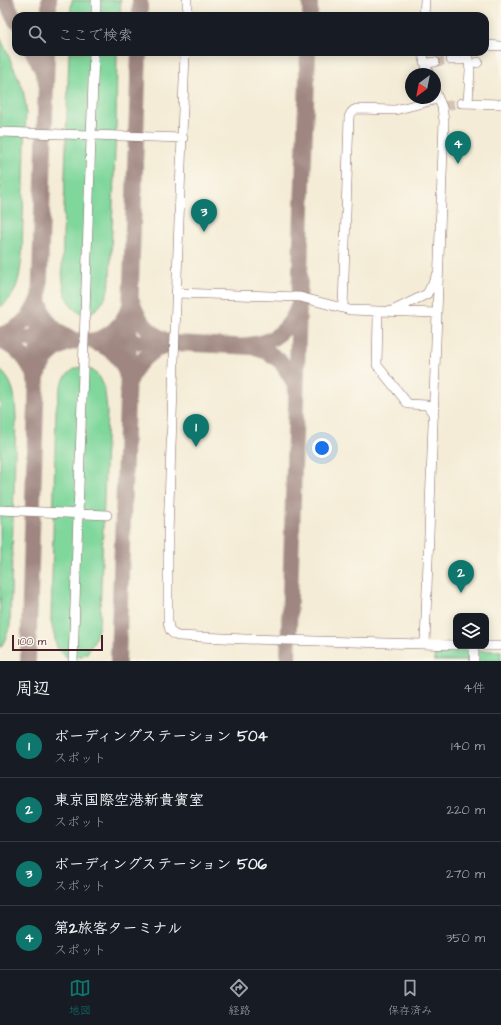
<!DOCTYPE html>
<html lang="ja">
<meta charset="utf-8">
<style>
:root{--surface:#171b24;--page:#20242c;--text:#f1f3f6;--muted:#9ea1a6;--line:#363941;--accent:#0f766e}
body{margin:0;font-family:"Architects Daughter","Klee One",sans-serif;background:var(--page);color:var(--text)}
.controls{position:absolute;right:12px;bottom:12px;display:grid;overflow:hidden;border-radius:8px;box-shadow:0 2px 10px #0003}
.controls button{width:36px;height:36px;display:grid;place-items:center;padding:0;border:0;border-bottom:1px solid var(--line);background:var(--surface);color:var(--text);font:20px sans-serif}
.compass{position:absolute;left:405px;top:68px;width:36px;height:36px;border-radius:50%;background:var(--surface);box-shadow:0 2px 10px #0003;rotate:212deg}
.scale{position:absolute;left:12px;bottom:10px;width:91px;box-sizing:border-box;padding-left:4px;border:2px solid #4a1f2b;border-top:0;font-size:11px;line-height:14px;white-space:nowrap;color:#4a1f2b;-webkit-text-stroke:3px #fbf7ec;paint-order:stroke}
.you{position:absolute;left:322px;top:448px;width:14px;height:14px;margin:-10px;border:3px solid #fff;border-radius:50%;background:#1a73e8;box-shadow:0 0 0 6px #1a73e833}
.badge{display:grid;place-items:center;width:26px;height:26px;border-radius:50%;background:var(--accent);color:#fff;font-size:13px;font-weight:700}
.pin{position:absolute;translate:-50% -33px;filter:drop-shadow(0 1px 2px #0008)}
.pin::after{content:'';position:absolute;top:21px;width:14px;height:12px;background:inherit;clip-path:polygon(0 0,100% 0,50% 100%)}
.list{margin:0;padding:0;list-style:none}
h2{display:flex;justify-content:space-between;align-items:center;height:52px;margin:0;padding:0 16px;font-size:17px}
h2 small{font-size:13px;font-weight:400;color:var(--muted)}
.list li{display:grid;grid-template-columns:26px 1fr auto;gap:12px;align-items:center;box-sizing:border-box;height:64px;padding:0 16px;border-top:1px solid var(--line)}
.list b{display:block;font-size:15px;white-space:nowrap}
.list p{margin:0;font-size:13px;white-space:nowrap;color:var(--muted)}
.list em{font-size:13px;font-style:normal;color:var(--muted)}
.icon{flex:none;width:22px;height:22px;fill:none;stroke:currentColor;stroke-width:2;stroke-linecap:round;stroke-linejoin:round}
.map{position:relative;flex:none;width:501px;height:661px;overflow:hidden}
.search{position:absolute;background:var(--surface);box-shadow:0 2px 10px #0003;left:12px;right:12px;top:12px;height:44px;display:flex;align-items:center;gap:10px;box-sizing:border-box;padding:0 14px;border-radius:12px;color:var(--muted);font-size:15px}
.sheet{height:308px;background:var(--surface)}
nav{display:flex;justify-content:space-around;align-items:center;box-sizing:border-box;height:56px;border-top:1px solid var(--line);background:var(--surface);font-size:11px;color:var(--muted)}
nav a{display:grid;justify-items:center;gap:2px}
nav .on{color:var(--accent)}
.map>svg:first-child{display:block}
.green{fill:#80d79c;stroke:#657b64}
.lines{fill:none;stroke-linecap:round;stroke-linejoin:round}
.taxiway{stroke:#9f8680;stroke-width:16}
.minor-tunnel{stroke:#d2c3b4;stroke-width:9;stroke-dasharray:9 4.5;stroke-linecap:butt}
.minor-casing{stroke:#866767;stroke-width:10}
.minor{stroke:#fff;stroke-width:9}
</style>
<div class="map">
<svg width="501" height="661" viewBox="0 0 501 661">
<rect width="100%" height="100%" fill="#fbf7ec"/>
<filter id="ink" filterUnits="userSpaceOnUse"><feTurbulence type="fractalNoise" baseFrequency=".025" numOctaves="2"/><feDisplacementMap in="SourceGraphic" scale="8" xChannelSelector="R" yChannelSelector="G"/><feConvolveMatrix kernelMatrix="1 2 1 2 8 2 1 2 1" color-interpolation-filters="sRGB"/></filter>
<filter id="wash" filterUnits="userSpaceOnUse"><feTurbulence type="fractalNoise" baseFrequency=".012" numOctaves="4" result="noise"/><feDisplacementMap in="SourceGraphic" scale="16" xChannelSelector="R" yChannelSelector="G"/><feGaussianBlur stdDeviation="0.9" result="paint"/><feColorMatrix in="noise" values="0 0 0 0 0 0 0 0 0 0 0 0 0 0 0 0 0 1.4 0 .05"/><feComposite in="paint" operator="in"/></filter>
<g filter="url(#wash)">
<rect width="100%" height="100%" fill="#f4ecd6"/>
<path class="green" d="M72 0H121L120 16H70Z
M0 37 17 75 23 90 26 107 22 255C20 275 18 296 0 307Z
M69 52H117L116 126 110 280C108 286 108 293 105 298 96 316 77 320 68 300 63 291 63 279 62 270Z
M80 367C105 369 105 391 107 411L100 615 99 625 96 636 91 647 87 653 81 656 71 658 67 657 62 653 57 648 51 621 56 411C59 393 60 373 80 367Z
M0 370C15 383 15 398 16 417L10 626 4 642 0 648Z
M435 649 501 651V661H434Z"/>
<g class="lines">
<path class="taxiway" d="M5 0 16 21
M49 16V0
M140 16V0
M310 16V0
M33 52 41 67 45 78
M132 301C138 321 150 335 170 342
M41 305C45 322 56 333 73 339
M0 335C18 330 32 317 38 299
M0 338 175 343 252 347 267 352 272 355 281 362 291 377 296 389
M95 340C112 336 122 324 129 308
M0 341C18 348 30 361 35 380
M95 343C112 348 123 360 127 377
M248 345C253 344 258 344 264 342 280 337 292 323 298 307
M39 373C44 357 56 346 73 342
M129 383C136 364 149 350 169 345
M28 661 47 52
M118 661 139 52
M288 661 302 209 308 52"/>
</g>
</g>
<g filter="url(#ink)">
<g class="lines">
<path class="minor-tunnel" d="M435 62 451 60
M445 106 461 103"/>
<defs>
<path id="minor" d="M96 16V0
M187 16V0
M424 16 425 0
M485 45 501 46
M185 52 172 417 168 534V621C169 630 170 633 178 636L245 639 456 645
M423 52 424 60 429 74
M467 52 470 70 468 103
M451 60H462L468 52
M424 62 428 63 435 62
M477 63 478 62
M461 103 501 104
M0 132 183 138
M176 293 300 297 350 310 437 313
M343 308 349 117C351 113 352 110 357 109L395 110 438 99
M374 311 377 314 378 318 377 365 408 404 427 405 434 415
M392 311 427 294 433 283 436 276
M0 510 107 515
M425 644 444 121 442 107 435 91
M486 646H501
M73 661 94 52
M474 661V646"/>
</defs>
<use href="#minor" class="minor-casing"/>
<use href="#minor" class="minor"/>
</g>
</g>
</svg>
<div class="controls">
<button><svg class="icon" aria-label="layers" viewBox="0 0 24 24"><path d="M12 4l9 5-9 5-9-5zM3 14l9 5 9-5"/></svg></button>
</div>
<svg class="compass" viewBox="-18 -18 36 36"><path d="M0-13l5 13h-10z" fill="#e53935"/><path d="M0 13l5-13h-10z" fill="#9ea1a6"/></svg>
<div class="scale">100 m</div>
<div class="you"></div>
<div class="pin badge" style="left:196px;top:447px">1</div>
<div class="pin badge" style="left:461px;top:593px">2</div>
<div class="pin badge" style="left:204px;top:232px">3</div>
<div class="pin badge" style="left:458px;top:164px">4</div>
<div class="search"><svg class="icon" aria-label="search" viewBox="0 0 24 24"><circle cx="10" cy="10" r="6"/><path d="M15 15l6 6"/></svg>ここで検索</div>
</div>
<section class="sheet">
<h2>周辺<small>4件</small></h2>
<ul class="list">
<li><span class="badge">1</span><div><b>ボーディングステーション 504</b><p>スポット</p></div><em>140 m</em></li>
<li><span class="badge">2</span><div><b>東京国際空港新貴賓室</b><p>スポット</p></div><em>220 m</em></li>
<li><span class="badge">3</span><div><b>ボーディングステーション 506</b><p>スポット</p></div><em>270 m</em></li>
<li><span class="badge">4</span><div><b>第2旅客ターミナル</b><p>スポット</p></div><em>350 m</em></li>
</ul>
</section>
<nav>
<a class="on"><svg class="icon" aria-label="map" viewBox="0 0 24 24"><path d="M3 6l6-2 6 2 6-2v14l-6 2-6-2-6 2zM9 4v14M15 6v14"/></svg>地図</a>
<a><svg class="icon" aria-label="directions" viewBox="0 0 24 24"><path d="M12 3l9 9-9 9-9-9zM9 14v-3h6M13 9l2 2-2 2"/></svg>経路</a>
<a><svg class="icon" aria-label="saved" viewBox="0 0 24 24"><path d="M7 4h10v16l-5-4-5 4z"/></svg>保存済み</a>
</nav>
